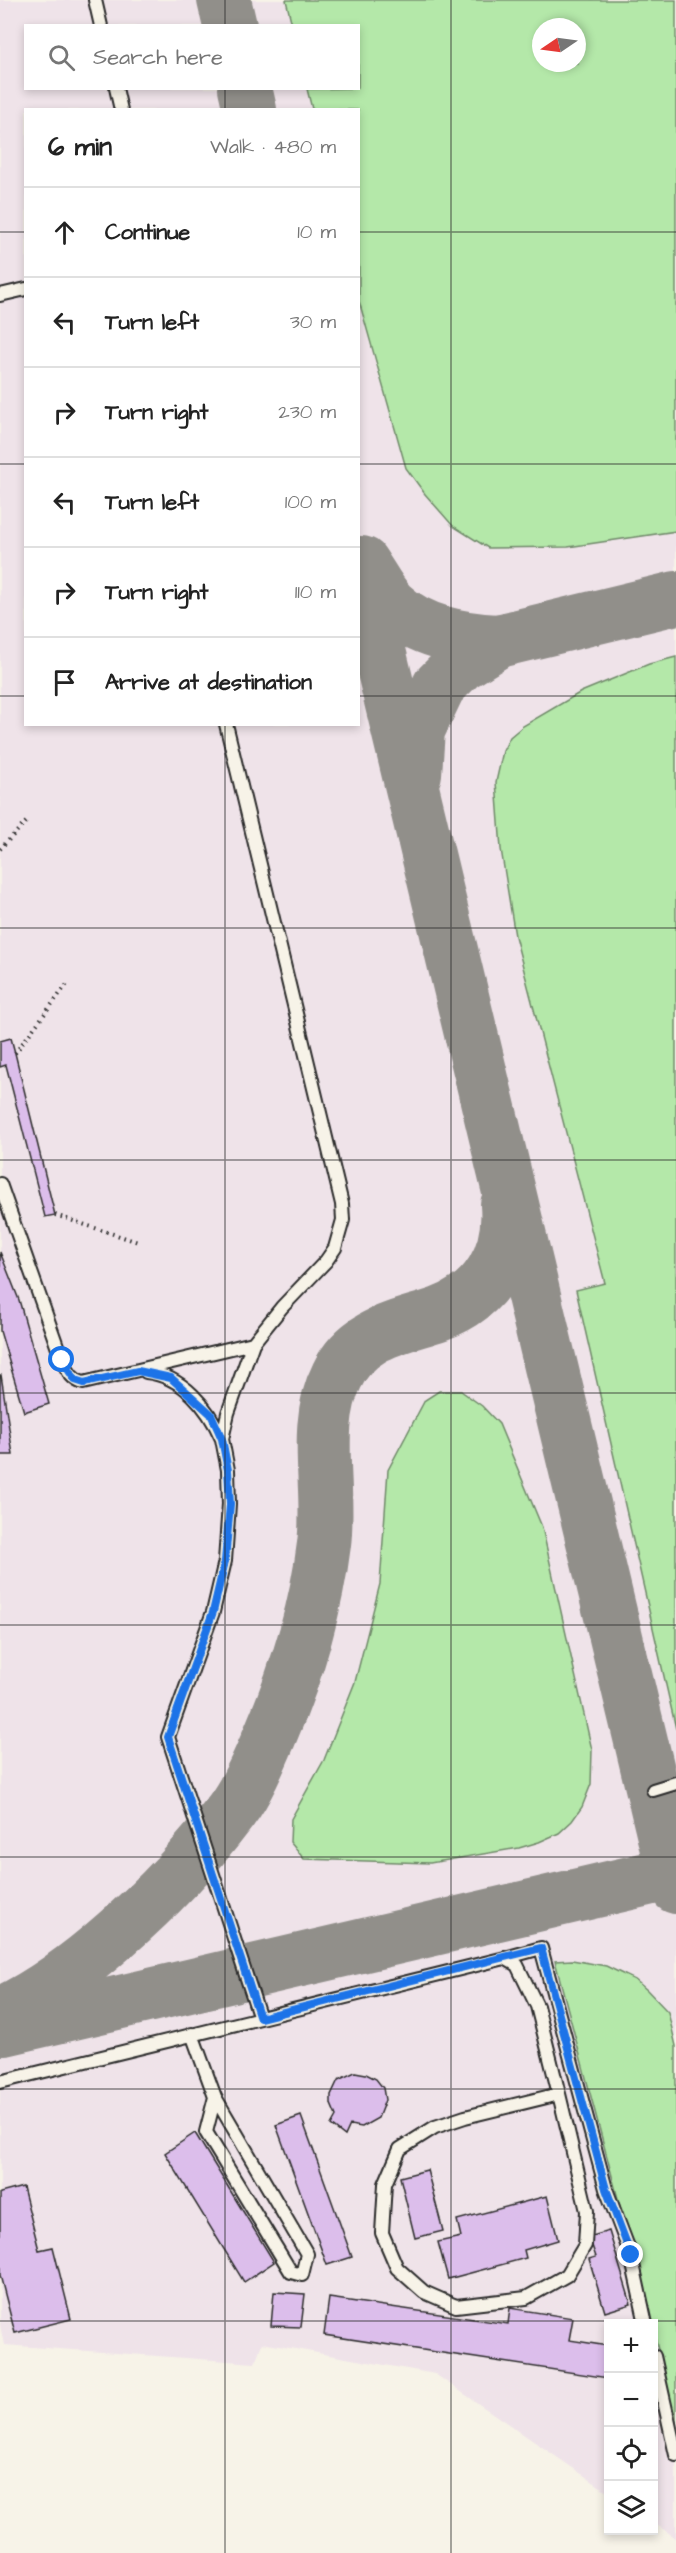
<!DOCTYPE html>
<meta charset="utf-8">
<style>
:root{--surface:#fff;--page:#f2f2f2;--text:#222;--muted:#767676;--line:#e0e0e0}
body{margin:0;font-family:"Architects Daughter",sans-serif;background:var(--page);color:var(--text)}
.controls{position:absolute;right:18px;bottom:18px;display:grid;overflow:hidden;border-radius:0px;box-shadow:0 3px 9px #0003}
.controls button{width:54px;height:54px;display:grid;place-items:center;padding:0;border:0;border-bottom:2px solid var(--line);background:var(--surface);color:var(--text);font:30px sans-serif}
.compass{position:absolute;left:532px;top:18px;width:54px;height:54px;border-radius:50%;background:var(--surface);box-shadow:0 3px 9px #0003;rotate:257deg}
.stop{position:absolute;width:18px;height:18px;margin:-14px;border:4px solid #1a73e8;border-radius:50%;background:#fff}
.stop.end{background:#1a73e8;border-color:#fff;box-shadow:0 2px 6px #0008}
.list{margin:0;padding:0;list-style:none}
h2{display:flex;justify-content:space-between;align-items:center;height:78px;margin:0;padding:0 24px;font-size:26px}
h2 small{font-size:20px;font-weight:400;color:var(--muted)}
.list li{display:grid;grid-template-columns:39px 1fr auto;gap:18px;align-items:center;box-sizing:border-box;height:90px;padding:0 24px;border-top:2px solid var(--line)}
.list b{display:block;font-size:22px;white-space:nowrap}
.list em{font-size:20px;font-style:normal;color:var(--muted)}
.icon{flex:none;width:33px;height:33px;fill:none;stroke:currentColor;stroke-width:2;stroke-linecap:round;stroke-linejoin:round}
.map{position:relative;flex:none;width:676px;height:2553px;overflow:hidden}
.search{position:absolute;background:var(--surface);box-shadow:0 3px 9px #0003;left:24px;top:24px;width:336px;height:66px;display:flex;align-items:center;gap:15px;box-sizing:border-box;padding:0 21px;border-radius:0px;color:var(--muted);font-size:22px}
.panel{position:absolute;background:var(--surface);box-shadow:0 3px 9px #0003;left:24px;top:108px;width:336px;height:618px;border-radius:0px}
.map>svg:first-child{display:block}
.built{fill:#efe3e9;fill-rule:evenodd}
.green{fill:#b4e8a9;stroke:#708a6a;stroke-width:1.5;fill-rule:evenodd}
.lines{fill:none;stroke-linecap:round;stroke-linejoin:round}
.taxiway{stroke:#918f8a;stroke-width:54}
.building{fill:#dcbeeb;stroke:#2b2b2b;stroke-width:1.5}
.lane-casing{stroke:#2b2b2b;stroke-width:16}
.path{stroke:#2b2b2b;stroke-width:4;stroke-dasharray:1.5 4.5;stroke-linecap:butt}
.lane{stroke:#f7f3e8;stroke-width:12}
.route{stroke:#1a73e8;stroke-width:8}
.grid{fill:none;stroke:#2b2b2b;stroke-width:1.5;stroke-opacity:0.55}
</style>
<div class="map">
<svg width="676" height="2553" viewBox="0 0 676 2553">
<rect width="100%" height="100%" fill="#f7f3e8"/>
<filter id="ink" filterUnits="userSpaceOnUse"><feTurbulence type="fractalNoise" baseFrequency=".0167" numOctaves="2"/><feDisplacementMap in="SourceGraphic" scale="12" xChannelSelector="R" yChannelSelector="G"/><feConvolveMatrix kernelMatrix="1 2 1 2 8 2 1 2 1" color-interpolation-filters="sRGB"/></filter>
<g filter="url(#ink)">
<path class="built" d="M0 0H676V2538L654 2523V2324H608V2492L435 2374 262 2343 255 2363 4 2345 0 2325ZM26 26H358V88H26ZM541 27H577V63H541ZM26 110H358V724H26Z"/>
<path class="green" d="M286 0H676V531L568 547 488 548 453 526 425 494 406 468 359 301 358 110 312 109 307 89 358 88V26L292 25ZM541 27H577V63H541Z
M676 657V1729L576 1290 605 1283 515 936 501 849 496 782 503 751 510 737 523 726 581 692 649 664Z
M439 1391H461L482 1406 499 1424 542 1527 592 1750 591 1784 582 1807 572 1821 559 1833 539 1842 519 1848 430 1863 304 1859 290 1842 291 1819 324 1760 355 1682 380 1584 388 1470 425 1400Z
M572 1960 606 1966 635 1980 647 1990 668 2012 676 2046V2426L654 2333V2324L651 2323 555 1961Z"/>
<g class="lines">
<path class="taxiway" d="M224 0 230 26
M245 88 250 110
M358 563 676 1887
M362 563C371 576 380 594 391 605 420 632 460 639 498 641L461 664 439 686 418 730 415 774
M498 641 676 598
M0 2014C41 1995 81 1965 115 1935 158 1898 197 1856 231 1811 248 1788 260 1759 271 1733 297 1672 316 1610 324 1544 331 1490 312 1425 337 1376 358 1332 398 1328 439 1314 487 1297 511 1254 507 1205
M5 2029 673 1873"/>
</g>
<path class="building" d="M11 1038 15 1053 55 1215 45 1217 6 1065 0 1067V1041Z
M0 1252 19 1300 49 1404 24 1412 0 1331Z
M0 1375H1L13 1455H0Z
M355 2072 366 2074 376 2079 383 2088 385 2100 378 2118 362 2127 350 2125 345 2136 331 2125 336 2116 331 2104V2095L338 2080Z
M301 2116 352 2257 327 2265 276 2125Z
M195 2133 274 2262 244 2282 165 2153Z
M427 2170 443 2231 415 2238 400 2177Z
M23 2187 39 2250 53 2247 71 2319 15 2333 0 2275V2193Z
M547 2196 558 2240 524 2250 526 2258 448 2279 438 2242 461 2237 457 2220Z
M609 2231 631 2304 605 2312 589 2259 596 2257 589 2237Z
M274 2292 305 2294 301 2327 271 2326Z
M329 2298 508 2324 510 2308 573 2318 569 2340 608 2346V2378L324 2335Z"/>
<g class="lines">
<defs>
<path id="lane" d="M95 0 101 26
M116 88 121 110
M0 295 26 289
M226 724 342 1204 343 1220 335 1248 326 1261 282 1307 253 1343 228 1413 222 1439 228 1470 229 1504 225 1561 213 1612 168 1737 260 2018
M0 1184 62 1360C68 1371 71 1379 83 1383L253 1343
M146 1372C183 1376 208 1407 222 1439
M653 1790 676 1783
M505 1958 541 1948 606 2189 631 2255 646 2324
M192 2034 215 2097 307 2254 302 2275 291 2272 206 2132 215 2097
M0 2082 505 1958 517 1965 537 2006 559 2094 587 2211 585 2245 567 2275 526 2298 456 2306 424 2292 397 2268 382 2233 385 2184 400 2149 435 2127 465 2117 559 2094
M654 2356 676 2455"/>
</defs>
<use href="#lane" class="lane-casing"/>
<path class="path" d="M0 849 26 822
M15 1053 68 983
M55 1215 138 1242"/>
<use href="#lane" class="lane"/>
</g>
</g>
<g class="lines" filter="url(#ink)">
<path class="route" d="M62 1360 75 1380 84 1383 138 1371 171 1378 211 1414 222 1439 228 1470 230 1504 225 1561 213 1612 168 1737 260 2018 541 1948 606 2189 631 2255"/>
</g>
<path class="grid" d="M225 0V26M451 0V2553M225 88V110M0 232H26M358 232H676M0 464H26M358 464H676M0 696H26M358 696H676M225 724V2553M0 928H676M0 1160H676M0 1393H676M0 1625H676M0 1857H676M0 2089H676M0 2321H676"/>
</svg>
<div class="controls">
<button>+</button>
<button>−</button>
<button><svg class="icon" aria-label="locate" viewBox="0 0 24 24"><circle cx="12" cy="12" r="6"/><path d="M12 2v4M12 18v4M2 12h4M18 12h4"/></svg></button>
<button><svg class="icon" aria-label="layers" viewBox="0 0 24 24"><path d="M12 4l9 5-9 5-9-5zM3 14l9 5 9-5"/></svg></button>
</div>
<svg class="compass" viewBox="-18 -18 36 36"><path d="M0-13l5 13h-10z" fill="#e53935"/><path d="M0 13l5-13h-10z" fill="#767676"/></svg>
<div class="stop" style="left:62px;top:1360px"></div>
<div class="stop end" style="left:631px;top:2255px"></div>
<div class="search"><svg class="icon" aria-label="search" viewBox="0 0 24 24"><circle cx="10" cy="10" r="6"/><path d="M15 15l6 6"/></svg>Search here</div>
<section class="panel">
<h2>6 min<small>Walk · 480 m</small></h2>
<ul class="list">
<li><svg class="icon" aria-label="ahead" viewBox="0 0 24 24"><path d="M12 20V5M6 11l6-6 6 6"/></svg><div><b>Continue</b></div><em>10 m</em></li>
<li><svg class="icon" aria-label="left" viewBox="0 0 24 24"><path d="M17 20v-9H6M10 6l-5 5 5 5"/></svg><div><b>Turn left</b></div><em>30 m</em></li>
<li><svg class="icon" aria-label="right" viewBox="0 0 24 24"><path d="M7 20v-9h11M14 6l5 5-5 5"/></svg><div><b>Turn right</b></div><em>230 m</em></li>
<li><svg class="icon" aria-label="left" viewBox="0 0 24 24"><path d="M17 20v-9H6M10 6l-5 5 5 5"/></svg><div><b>Turn left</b></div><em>100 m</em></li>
<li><svg class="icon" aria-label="right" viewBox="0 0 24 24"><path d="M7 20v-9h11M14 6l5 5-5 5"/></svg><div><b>Turn right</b></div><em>110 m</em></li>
<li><svg class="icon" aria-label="arrive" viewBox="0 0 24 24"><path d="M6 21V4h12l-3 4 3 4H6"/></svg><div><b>Arrive at destination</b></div></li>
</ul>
</section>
</div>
